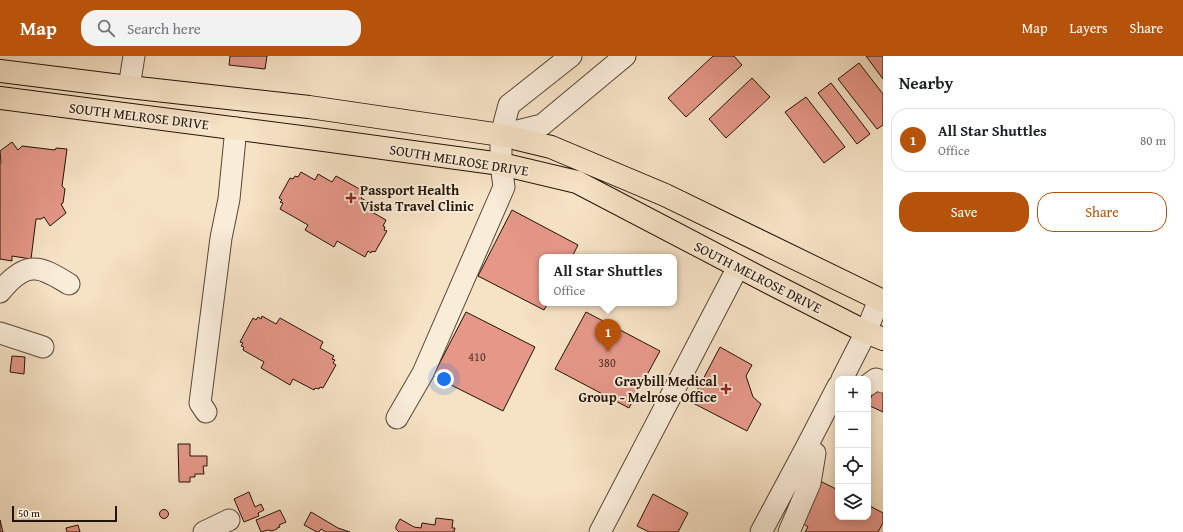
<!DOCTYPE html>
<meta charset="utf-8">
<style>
:root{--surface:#fff;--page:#f2f2f2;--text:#202124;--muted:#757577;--line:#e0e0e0;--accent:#b45309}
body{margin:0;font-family:"Gentium Book Plus",serif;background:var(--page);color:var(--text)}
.controls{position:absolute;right:12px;bottom:12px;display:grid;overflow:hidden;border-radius:8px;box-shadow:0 2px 10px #0003}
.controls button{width:36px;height:36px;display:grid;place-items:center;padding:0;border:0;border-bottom:1px solid var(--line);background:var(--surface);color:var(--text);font:20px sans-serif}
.scale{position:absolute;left:12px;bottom:10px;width:105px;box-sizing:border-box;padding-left:4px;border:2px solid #221307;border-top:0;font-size:11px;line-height:14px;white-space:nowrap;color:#221307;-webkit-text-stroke:3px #f9ecd9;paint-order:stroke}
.you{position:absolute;left:444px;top:323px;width:14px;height:14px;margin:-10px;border:3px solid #fff;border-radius:50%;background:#1a73e8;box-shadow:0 0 0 6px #1a73e833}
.badge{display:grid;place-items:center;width:26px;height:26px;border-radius:50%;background:var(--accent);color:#fff;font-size:13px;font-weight:700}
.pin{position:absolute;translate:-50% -33px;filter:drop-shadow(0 1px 2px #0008)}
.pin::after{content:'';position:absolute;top:21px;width:14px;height:12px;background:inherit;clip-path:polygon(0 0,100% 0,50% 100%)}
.popup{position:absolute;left:539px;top:198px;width:138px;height:52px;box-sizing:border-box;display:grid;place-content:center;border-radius:8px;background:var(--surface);filter:drop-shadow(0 1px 3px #0005);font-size:13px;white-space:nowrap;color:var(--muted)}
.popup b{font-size:15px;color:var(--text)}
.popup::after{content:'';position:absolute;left:50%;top:100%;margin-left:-8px;border:8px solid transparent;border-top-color:var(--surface)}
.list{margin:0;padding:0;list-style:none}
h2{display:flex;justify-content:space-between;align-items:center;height:52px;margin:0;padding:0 16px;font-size:17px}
h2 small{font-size:13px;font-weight:400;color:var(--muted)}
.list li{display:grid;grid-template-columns:26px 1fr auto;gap:12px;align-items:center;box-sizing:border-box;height:64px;margin:0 8px 8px;padding:0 8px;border:1px solid var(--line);border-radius:16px}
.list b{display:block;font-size:15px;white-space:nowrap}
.list p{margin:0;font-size:13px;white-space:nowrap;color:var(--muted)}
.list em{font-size:13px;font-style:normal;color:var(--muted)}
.actions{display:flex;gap:8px;padding:12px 16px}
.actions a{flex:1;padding:9px 0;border:1px solid var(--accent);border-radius:16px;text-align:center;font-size:14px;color:var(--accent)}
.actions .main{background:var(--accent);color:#fff}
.icon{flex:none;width:22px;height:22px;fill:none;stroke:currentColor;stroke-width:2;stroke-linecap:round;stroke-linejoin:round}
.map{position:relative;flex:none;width:883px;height:476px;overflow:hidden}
header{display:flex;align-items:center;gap:24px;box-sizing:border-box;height:56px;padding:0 20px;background:var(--accent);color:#fff}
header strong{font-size:19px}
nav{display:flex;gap:22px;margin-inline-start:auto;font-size:14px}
.search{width:280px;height:36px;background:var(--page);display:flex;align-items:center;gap:10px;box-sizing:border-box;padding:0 14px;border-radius:16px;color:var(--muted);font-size:15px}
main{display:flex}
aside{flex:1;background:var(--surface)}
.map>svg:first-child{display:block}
.building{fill:#e59788;stroke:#221307}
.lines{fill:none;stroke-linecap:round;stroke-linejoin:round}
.minor-casing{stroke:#574736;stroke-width:23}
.major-casing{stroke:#221307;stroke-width:24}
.minor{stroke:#f9ecd9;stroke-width:21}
.major{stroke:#f6e2c5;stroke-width:22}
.poi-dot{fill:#8f2418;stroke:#f9ecd9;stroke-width:1.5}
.labels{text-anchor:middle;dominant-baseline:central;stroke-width:4;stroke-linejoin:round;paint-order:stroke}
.number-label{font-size:12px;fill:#533427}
.street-label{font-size:14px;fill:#221307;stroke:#f9ecd9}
.poi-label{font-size:14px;font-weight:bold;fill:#221307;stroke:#f9ecd9;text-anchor:start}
</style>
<header>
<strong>Map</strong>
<div class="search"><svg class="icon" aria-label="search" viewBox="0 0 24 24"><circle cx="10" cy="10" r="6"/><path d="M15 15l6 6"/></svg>Search here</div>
<nav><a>Map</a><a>Layers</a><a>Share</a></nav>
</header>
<main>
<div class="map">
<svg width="883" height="476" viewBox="0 0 883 476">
<rect width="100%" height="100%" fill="#f6e2c5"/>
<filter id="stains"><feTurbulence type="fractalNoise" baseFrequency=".005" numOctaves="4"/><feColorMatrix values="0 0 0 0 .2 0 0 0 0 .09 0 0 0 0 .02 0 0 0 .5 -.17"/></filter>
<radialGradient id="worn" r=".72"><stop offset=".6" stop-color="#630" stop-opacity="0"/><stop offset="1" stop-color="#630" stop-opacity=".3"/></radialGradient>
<path class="building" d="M230 0H267L265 13 229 9Z
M713 0H734L742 9 686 61 668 42Z
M866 0H883V23Z
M859 7 883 38V69L877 73 838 23Z
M752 22 770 41 726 82 709 63Z
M831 27 870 78 857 88 818 37Z
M806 41 845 91 824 107 785 56Z
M12 86 18 94 22 90 55 94 56 92 67 93 62 130 65 133 63 147 61 148 66 157 50 170 44 161 41 163H36L31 203 12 200V205L0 203V108L1 107 0 95Z
M301 116 315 124 318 118 332 126 336 120 365 136 361 142 375 150 372 156 386 164 383 170 385 171 384 174 387 175 375 196 372 195 371 197 368 195 365 201 337 185 334 191 305 174 308 169 280 153 283 147 280 146 282 144 279 142 290 122 293 123 295 120 298 121Z
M512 154 578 189 572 201H542V247H548L544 254 478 220Z
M466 256 535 291 503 355 433 320Z
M586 256 660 295 629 352 555 313Z
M262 260 276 268 280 262 323 286 320 292 334 300 332 303 335 304 333 307 336 309 323 332 320 331 319 333 315 332 314 334 293 323 290 329 261 312 264 306 243 294 244 291 241 290 243 287 240 286 253 262 256 264 258 261 261 263Z
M720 291 752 309 746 320 753 341 761 348 747 375 691 346Z
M12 300 25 301 24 318 10 316Z
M876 329 883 332V356L868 349Z
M178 388H190V400H207V410H203L204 418H195V421H190V426H179Z
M820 425 838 434V461H868V449L883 457V467L878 476H805L808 471 798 464Z
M249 436 255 451 261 448 264 454 258 457 259 460 244 466 234 443Z
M653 438 688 457 678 476H649L637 470Z
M159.5 458a4.5 4.5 0 1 1 9 0a4.5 4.5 0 1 1-9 0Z
M280 454 286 466 279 469 280 471 277 472V473L272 475 268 474 261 476 256 464Z
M311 456 338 472 350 476H326L321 473 319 476H317L304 469Z
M436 462 453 464 452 472H455L454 476H399L396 473V470L400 463 414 471 421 472 422 467 435 469Z
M0 464 3 476H0Z
M78 469 80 476H67L66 472Z"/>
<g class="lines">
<defs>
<path id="minor" d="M129 31 134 0
M501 79 542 69 625 0
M0 236C8 226 21 212 35 213 46 213 60 223 69 228
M0 277 43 291
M842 323 866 276 879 244
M868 329 876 323 883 326
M206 356 200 347 221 182 229 143 236 72
M397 362 423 317 504 131 501 108V79L509 49 571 0
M204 476 229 464
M600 476 738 211
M761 476 806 392 838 330
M789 476 810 427 815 397"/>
<path id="major" d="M0 15 129 31 309 51 501 79 551 91 665 139 883 245
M0 42 324 84 501 108 577 126 770 227 866 276 883 283"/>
</defs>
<use href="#minor" class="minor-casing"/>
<use href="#major" class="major-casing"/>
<use href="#minor" class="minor"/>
<use href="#major" class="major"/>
</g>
<g class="poi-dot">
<path d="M349 136h4v4h4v4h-4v4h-4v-4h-4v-4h4z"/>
<path d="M724 327h4v4h4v4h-4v4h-4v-4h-4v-4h4z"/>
</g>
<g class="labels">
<g class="number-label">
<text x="477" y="300">410</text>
<text x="607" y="306">380</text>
</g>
<g class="street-label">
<text transform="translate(139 60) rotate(7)">SOUTH MELROSE DRIVE</text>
<text transform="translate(459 104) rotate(9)">SOUTH MELROSE DRIVE</text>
<text transform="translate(758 221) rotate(27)">SOUTH MELROSE DRIVE</text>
</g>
<g class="poi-label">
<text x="360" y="134">Passport Health<tspan x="360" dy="16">Vista Travel Clinic</tspan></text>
<text x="717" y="325" text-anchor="end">Graybill Medical<tspan x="717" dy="16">Group - Melrose Office</tspan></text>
</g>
</g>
<rect width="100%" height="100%" filter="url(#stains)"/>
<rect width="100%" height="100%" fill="url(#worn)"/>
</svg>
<div class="controls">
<button>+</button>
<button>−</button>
<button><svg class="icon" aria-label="locate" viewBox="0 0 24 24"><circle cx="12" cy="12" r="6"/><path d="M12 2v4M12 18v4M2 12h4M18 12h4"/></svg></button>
<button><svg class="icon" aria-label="layers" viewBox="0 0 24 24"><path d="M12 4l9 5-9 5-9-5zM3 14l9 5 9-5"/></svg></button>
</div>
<div class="scale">50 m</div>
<div class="you"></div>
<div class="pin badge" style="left:608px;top:296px">1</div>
<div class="popup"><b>All Star Shuttles</b>Office</div>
</div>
<aside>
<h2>Nearby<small></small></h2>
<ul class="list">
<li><span class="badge">1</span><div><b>All Star Shuttles</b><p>Office</p></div><em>80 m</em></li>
</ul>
<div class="actions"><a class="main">Save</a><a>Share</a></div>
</aside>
</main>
